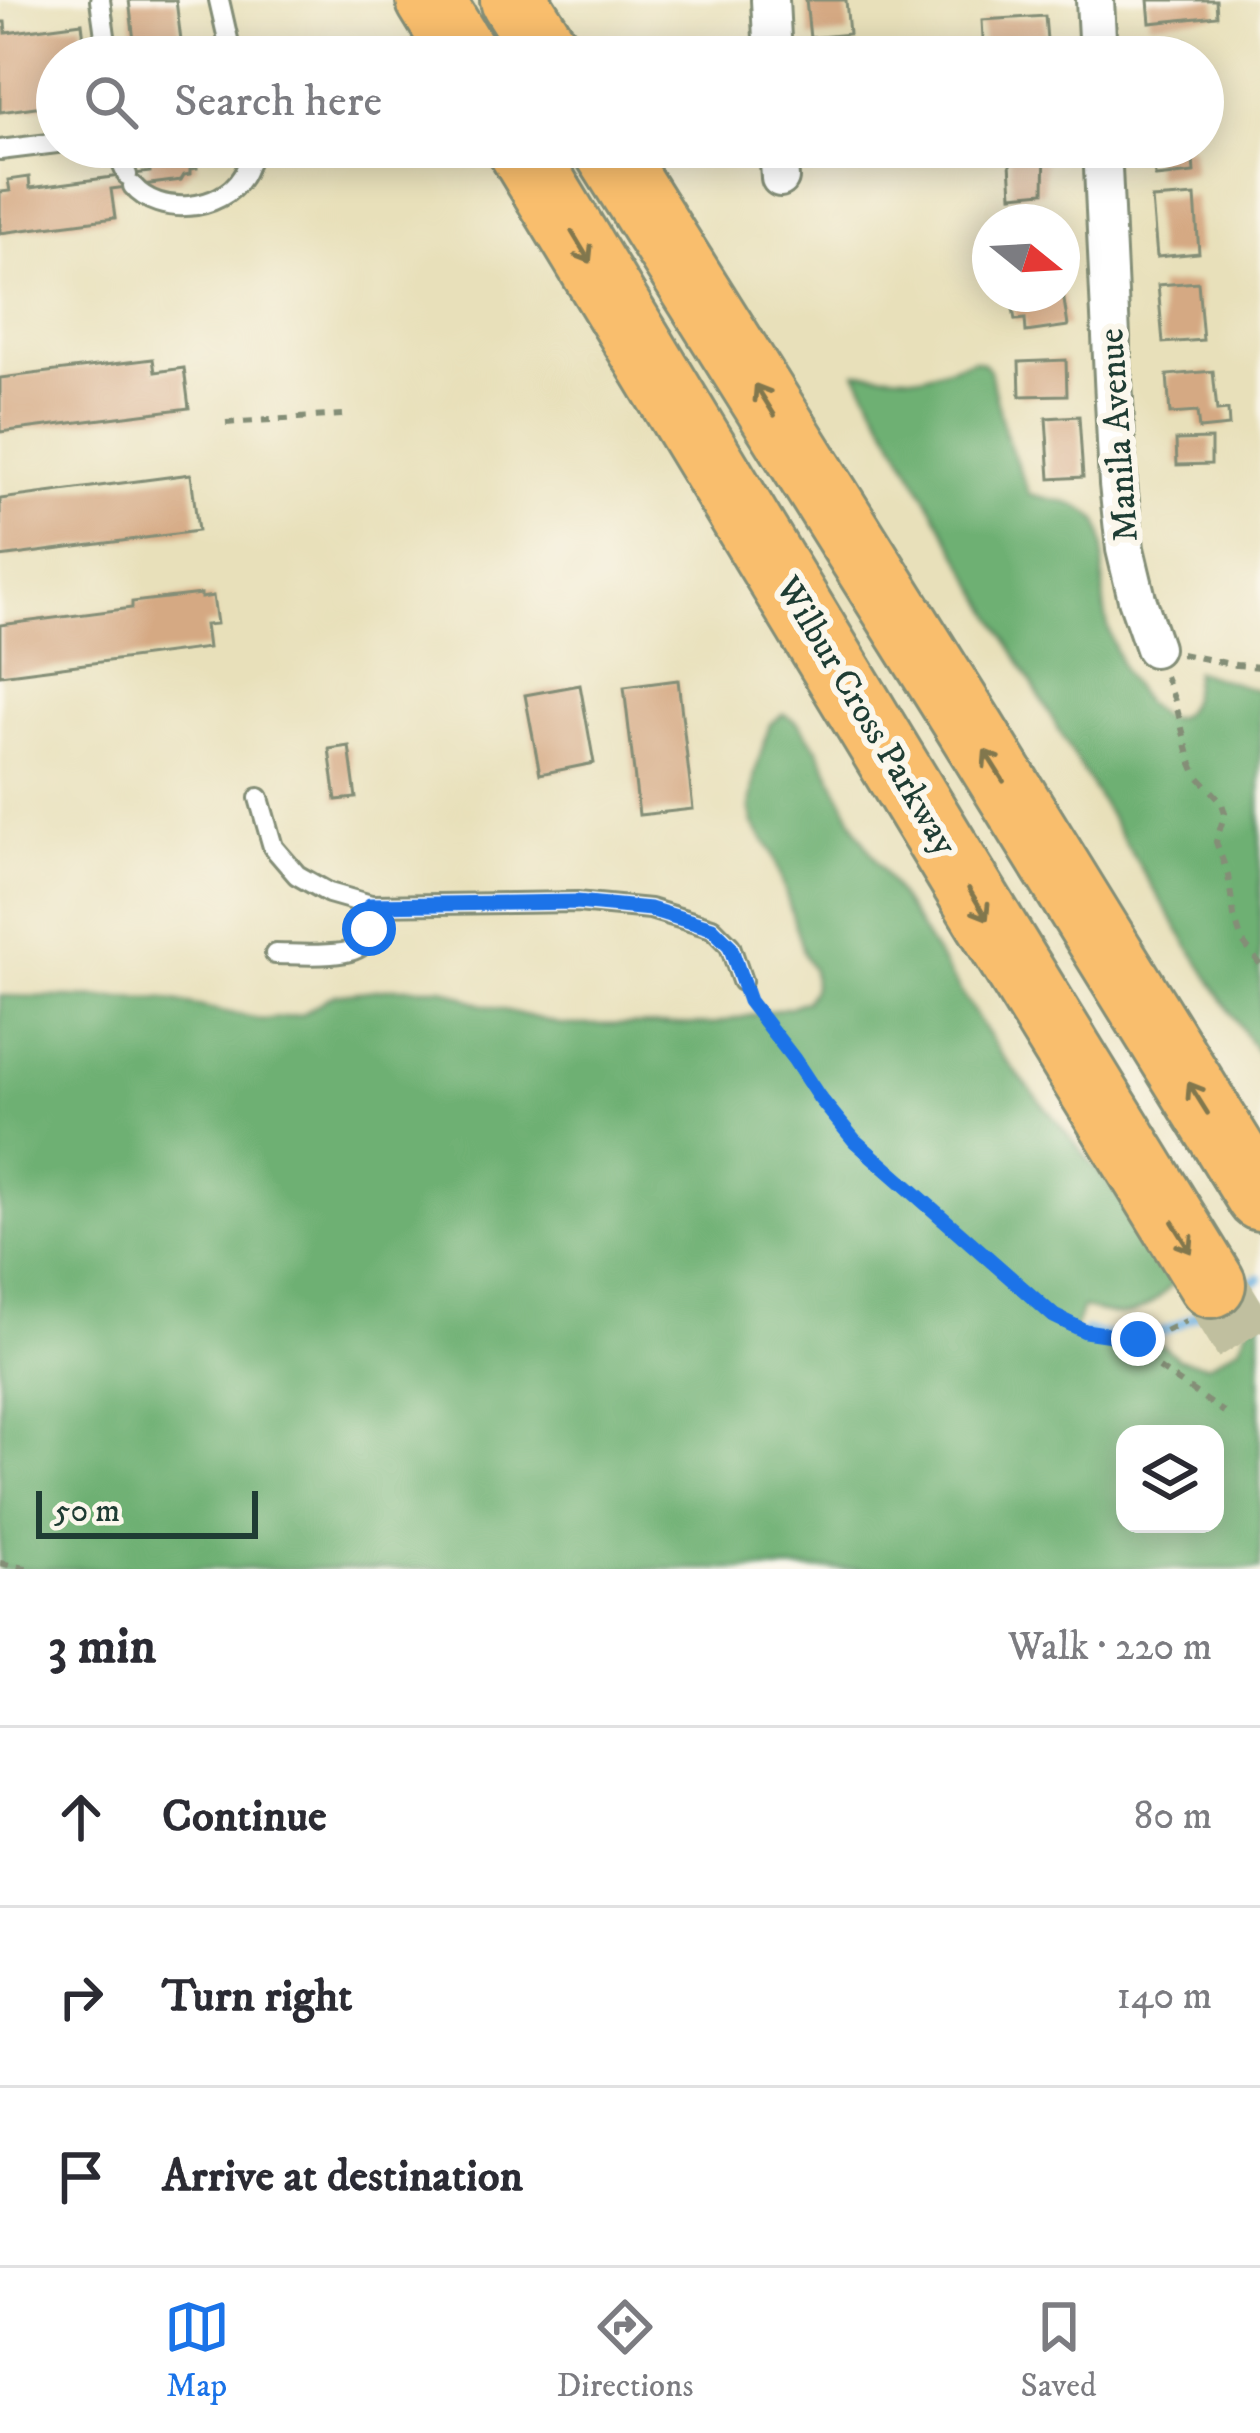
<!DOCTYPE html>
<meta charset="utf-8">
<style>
:root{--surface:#fff;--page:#f2f2f3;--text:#2b2b33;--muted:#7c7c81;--line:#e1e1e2;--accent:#1a73e8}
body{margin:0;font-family:"IM FELL DW Pica",serif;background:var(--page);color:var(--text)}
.controls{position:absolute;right:36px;bottom:36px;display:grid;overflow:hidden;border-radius:24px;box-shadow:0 6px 30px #0003}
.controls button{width:108px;height:108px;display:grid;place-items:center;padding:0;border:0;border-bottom:3px solid var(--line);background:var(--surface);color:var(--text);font:60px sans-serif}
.compass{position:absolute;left:972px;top:204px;width:108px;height:108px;border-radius:50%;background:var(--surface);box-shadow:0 6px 30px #0003;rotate:108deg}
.scale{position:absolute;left:36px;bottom:30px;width:222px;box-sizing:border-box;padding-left:12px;border:6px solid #1f3d34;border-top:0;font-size:33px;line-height:42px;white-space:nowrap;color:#1f3d34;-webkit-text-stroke:9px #fbf7ec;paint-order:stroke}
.stop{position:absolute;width:36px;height:36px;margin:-27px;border:9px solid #1a73e8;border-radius:50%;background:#fff}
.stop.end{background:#1a73e8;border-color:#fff;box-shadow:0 3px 12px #0008}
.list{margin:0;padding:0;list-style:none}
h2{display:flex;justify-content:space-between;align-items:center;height:156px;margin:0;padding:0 48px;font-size:51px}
h2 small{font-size:39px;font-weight:400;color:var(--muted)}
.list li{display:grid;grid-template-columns:78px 1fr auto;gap:36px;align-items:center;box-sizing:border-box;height:180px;padding:0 48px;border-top:3px solid var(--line)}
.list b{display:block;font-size:45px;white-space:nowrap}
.list em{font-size:39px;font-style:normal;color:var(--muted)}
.icon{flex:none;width:66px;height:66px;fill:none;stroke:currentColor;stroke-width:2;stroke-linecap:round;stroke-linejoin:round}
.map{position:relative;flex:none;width:1260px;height:1569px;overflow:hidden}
.search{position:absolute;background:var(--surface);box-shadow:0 6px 30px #0003;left:36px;right:36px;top:36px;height:132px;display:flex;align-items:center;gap:30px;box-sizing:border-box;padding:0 42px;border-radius:66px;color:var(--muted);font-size:45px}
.sheet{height:696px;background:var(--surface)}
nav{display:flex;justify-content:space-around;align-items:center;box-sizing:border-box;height:168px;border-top:3px solid var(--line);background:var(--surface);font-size:33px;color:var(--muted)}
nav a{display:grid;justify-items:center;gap:6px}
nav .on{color:var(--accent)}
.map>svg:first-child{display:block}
.forest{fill:#6eb073;stroke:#467654;stroke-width:3;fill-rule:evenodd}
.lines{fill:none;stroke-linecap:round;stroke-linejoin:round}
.stream{stroke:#69aedf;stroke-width:9}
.building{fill:#d5a983}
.highway-tunnel{stroke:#c0bf9f;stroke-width:66;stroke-dasharray:66 33;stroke-linecap:butt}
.lane-casing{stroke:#848e77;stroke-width:24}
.street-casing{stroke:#848e77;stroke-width:42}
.highway-casing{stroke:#848e77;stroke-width:72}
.path{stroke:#848e77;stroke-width:6;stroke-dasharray:9 9;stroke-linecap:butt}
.lane{stroke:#fff;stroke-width:18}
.street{stroke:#fff;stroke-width:36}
.highway{stroke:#f9be6d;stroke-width:66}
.oneway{stroke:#81774e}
.route{stroke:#1a73e8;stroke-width:15}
.labels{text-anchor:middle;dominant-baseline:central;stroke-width:12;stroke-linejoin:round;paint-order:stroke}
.street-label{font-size:36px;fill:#1f3d34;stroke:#fbf7ec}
</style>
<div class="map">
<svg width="1260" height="1569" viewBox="0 0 1260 1569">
<rect width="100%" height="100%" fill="#fbf7ec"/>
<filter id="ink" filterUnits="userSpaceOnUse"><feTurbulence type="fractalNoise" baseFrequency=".00833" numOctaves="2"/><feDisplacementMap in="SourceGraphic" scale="24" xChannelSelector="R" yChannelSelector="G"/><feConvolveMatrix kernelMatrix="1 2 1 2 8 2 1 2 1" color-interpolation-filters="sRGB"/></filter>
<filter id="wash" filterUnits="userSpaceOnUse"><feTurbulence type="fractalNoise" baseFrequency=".004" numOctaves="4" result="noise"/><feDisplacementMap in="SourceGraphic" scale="48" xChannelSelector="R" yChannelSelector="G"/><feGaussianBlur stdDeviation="2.7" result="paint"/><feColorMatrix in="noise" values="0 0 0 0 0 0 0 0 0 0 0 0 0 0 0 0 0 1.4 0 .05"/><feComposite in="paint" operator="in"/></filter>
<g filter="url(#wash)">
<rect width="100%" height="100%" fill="#e8e0ba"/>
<path class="forest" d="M973 360 982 362 989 369 1005 434 1029 494C1051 500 1083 502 1097 521 1108 536 1101 582 1104 604 1106 624 1114 648 1122 667 1130 685 1166 743 1187 707 1193 698 1193 682 1195 671L1260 691V1057C1114 836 986 603 856 372L922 376Z
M784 714 797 722 818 749 858 832 1000 1053 1166 1253 1176 1278C1166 1295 1141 1314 1121 1315 1109 1315 1094 1310 1082 1308L1072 1335 1163 1346 1178 1359 1208 1365 1240 1346 1249 1326 1260 1318V1569H0V996L165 999 263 1020 301 1015 333 995 394 988H443L480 1004 563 1025 712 1024 790 1007 806 1001 814 987 813 970 804 955 780 874 772 851 753 824 750 808 755 773 770 724ZM1125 1434H1215V1524H1125Z"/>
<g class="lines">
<path class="stream" d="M1238 1290 1259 1278
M1085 1331C1144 1344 1158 1337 1208 1308"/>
</g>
<g id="blocks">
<path class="building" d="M129 0H176L183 57H136Z
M806 0H846L849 34 810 38Z
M1148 0H1216L1217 16 1150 23Z
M1045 16 1048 52 984 56 982 20Z
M0 22H5L6 33 82 23 86 57H57V104L0 112Z
M1186 40 1187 57H1149L1148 42Z
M147 147H194L197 168 190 169V174L184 175 181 180 111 189 115 218 0 233V192L10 191 8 180 29 177 30 188 150 172Z
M1009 147H1045L1044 192 1012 195Z
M1153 147H1192L1194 173 1155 177Z
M1195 196 1199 253 1157 257 1152 199Z
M1198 282 1203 340 1163 343 1158 285Z
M1041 294H1063L1068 326 1026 332 1025 319 1015 320 1011 298Z
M153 359 155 372 184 368 189 408 0 432V378Z
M1066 360 1067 395 1020 396 1019 362Z
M1213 371 1217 411 1228 410 1229 426 1199 429 1197 412 1170 414 1167 375Z
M1079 416 1083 477 1050 479 1046 418Z
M1211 439V464L1177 465 1176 440Z
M191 474 198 531 0 557V499Z
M201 594V598L213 596 217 624 205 625 208 648 0 675V625L132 608V602Z
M678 680 693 809 639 815 624 687Z
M580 685 594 763 540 774 525 695Z
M349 746 356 798 336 800 329 749Z"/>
</g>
</g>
<g filter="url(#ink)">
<use href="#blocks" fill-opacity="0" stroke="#848e77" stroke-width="3"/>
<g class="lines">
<path class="highway-tunnel" d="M1212 1284 1260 1362"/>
<defs>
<path id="lane" d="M100 0 108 57
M219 0 232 57
M120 147 123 166 127 175
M0 150 57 143
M133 186C159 217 221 211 242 177 247 170 249 159 253 151L252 147
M259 798 273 847 297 875 329 893 371 905 577 902 650 909 712 928 730 946 742 981
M275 954C295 954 351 959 363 944 371 935 370 917 371 905"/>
<path id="street" d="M770 0 773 57
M1095 0 1098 57
M778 147 780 178
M1102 147 1118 484 1125 549 1137 599 1154 648"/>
<path id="highway" d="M430 0 465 57
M514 0 550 57
M520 147 987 918 1212 1284
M606 147 968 724 1260 1197"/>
</defs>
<use href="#lane" class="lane-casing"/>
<use href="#street" class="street-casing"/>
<use href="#highway" class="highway-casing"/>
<path class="path" d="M226 423 342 415
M1181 654 1236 665 1260 667
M1165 676 1175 701 1190 759 1197 775 1221 801 1225 813 1216 842 1228 875 1234 916 1242 941 1260 964
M749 1001 794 1059 819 1097 855 1141 1055 1316C1080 1332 1120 1345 1150 1337 1162 1334 1174 1326 1186 1321
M1138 1339 1159 1368 1224 1412
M0 1563 31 1569"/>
<use href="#lane" class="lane"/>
<use href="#street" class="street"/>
<use href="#highway" class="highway"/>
</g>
<defs><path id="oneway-shaft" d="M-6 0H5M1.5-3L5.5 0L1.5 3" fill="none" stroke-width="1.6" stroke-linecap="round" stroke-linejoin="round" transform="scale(3)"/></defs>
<g class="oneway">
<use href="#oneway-shaft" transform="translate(581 247) rotate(59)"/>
<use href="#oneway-shaft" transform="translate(765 400) rotate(-122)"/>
<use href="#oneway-shaft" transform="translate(994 766) rotate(-122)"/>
<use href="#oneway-shaft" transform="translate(978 904) rotate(59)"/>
<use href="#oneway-shaft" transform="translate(1198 1098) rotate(-122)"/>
<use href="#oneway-shaft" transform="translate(1182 1237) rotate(58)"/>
</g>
</g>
<g class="lines" filter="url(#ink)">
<path class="route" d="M369 929 370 905 577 902 650 909 712 928 730 946 749 1001 794 1059 819 1097 855 1141 1054 1316 1085 1331 1138 1339"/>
</g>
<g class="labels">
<g class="street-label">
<text transform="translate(1119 435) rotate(-94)">Manila Avenue</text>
<text transform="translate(866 716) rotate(59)">Wilbur Cross Parkway</text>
</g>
</g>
</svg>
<div class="controls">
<button><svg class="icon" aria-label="layers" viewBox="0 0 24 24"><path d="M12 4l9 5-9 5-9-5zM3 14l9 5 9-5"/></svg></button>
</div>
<svg class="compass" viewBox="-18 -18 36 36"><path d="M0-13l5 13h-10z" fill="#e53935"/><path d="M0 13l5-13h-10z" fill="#7c7c81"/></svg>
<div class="scale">50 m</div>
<div class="stop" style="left:369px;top:929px"></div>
<div class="stop end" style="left:1138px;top:1339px"></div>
<div class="search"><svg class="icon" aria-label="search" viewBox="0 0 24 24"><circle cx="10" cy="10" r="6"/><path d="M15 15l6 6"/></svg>Search here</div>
</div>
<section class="sheet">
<h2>3 min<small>Walk · 220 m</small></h2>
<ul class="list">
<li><svg class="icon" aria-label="ahead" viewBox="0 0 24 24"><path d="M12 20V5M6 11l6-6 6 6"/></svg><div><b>Continue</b></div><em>80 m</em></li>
<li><svg class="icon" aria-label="right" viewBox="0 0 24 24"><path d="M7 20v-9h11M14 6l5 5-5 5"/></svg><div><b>Turn right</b></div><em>140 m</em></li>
<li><svg class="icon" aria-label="arrive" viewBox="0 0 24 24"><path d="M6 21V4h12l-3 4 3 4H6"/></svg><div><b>Arrive at destination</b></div></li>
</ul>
</section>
<nav>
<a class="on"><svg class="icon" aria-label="map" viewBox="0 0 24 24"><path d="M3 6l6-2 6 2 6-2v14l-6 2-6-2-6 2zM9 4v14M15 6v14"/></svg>Map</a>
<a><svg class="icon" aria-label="directions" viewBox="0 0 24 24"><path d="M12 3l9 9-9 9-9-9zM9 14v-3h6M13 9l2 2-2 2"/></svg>Directions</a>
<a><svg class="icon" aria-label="saved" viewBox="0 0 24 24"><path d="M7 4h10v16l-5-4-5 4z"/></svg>Saved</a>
</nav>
